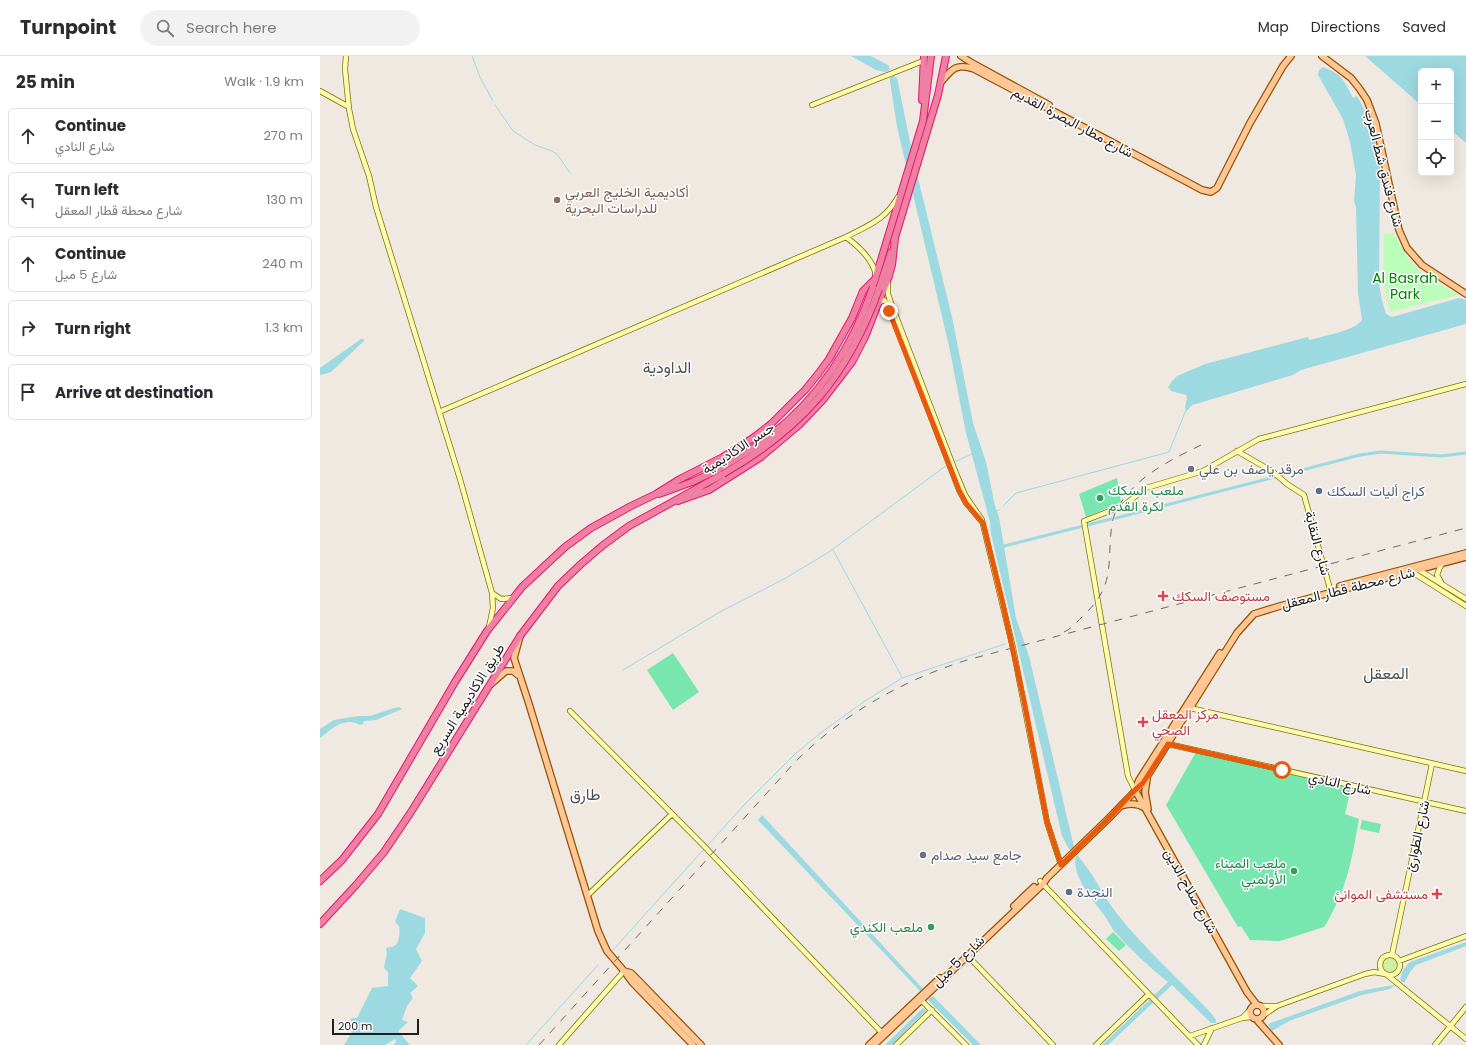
<!DOCTYPE html>
<meta charset="utf-8">
<style>
:root{--surface:#fff;--page:#f2f2f3;--text:#2b2b33;--muted:#7c7c81;--line:#e1e1e2}
body{margin:0;font-family:Poppins,Vazirmatn,sans-serif;background:var(--page);color:var(--text)}
.controls{position:absolute;right:12px;top:12px;display:grid;overflow:hidden;border-radius:6px;box-shadow:0 4px 16px #0002}
.controls button{width:36px;height:36px;display:grid;place-items:center;padding:0;border:0;border-bottom:1px solid var(--line);background:var(--surface);color:var(--text);font:20px sans-serif}
.scale{position:absolute;left:12px;bottom:10px;width:87px;box-sizing:border-box;padding-left:4px;border:2px solid #1d1d1d;border-top:0;font-size:11px;line-height:14px;white-space:nowrap;color:#1d1d1d;-webkit-text-stroke:3px #fff;paint-order:stroke}
.stop{position:absolute;width:12px;height:12px;margin:-9px;border:3px solid #ea580c;border-radius:50%;background:#fff}
.stop.end{background:#ea580c;border-color:#fff;box-shadow:0 1px 4px #0008}
.list{margin:0;padding:0;list-style:none}
h2{display:flex;justify-content:space-between;align-items:center;height:52px;margin:0;padding:0 16px;font-size:17px}
h2 small{font-size:13px;font-weight:400;color:var(--muted)}
.list li{display:grid;grid-template-columns:26px 1fr auto;gap:12px;align-items:center;box-sizing:border-box;height:56px;margin:0 8px 8px;padding:0 8px;border:1px solid var(--line);border-radius:6px}
.list b{display:block;font-size:15px;white-space:nowrap}
.list p{margin:0;font-size:13px;white-space:nowrap;color:var(--muted)}
.list em{font-size:13px;font-style:normal;color:var(--muted)}
.icon{flex:none;width:22px;height:22px;fill:none;stroke:currentColor;stroke-width:2;stroke-linecap:round;stroke-linejoin:round}
.map{position:relative;flex:none;width:1146px;height:989px;overflow:hidden}
header{display:flex;align-items:center;gap:24px;box-sizing:border-box;height:56px;padding:0 20px;background:var(--surface);border-bottom:1px solid var(--line)}
header strong{font-size:19px}
nav{display:flex;gap:22px;margin-inline-start:auto;font-size:14px}
.search{width:280px;height:36px;background:var(--page);display:flex;align-items:center;gap:10px;box-sizing:border-box;padding:0 14px;border-radius:22px;color:var(--muted);font-size:15px}
main{display:flex}
aside{flex:1;background:var(--surface)}
.map>svg:first-child{display:block}
.grass{fill:#d0efa2}
.park{fill:#bbfeb9}
.pitch{fill:#77e6af}
.water{fill:#9dd9e1}
.lines{fill:none;stroke-linecap:round;stroke-linejoin:round}
.stream{stroke:#9dd9e1;stroke-width:1}
.canal{stroke:#9dd9e1;stroke-width:3}
.secondary-casing{stroke:#770;stroke-width:6}
.primary-casing{stroke:#955300;stroke-width:8}
.highway-casing{stroke:#e81474;stroke-width:8}
.secondary{stroke:#fffaaf;stroke-width:4.5}
.primary{stroke:#ffc696;stroke-width:5.5}
.highway{stroke:#ee81a2;stroke-width:6}
.rail{stroke:#6b6b6b;stroke-width:1;stroke-dasharray:8 8;stroke-linecap:butt}
.highway-bridge-casing{stroke:#e81474;stroke-width:8;stroke-linecap:butt}
.highway-bridge{stroke:#ee81a2;stroke-width:6}
.route{stroke:#ea580c;stroke-width:5}
.education-dot{fill:#8d6e63;stroke:#fff;stroke-width:1.5}
.worship-dot{fill:#6b7280;stroke:#fff;stroke-width:1.5}
.service-dot{fill:#5c6f8a;stroke:#fff;stroke-width:1.5}
.leisure-dot{fill:#2e9e5b;stroke:#fff;stroke-width:1.5}
.health-dot{fill:#e0444e;stroke:#fff;stroke-width:1.5}
.labels{text-anchor:middle;dominant-baseline:central;stroke-width:3;stroke-linejoin:round;paint-order:stroke}
.street-label{font-size:14px;fill:#1d1d1d;stroke:#fff}
.education-label{font-size:14px;fill:#785e54;stroke:#fff;text-anchor:start}
.park-label{font-size:14px;fill:#058401;stroke:#fff}
.worship-label{font-size:14px;fill:#5b616d;stroke:#fff;text-anchor:start}
.leisure-label{font-size:14px;fill:#27864d;stroke:#fff;text-anchor:end}
.service-label{font-size:14px;fill:#4e5e75;stroke:#fff;text-anchor:start}
.health-label{font-size:14px;fill:#be3a42;stroke:#fff;text-anchor:start}
.quarter-label{font-size:16px;fill:#505050;stroke:#fff}
</style>
<header>
<strong>Turnpoint</strong>
<div class="search"><svg class="icon" aria-label="search" viewBox="0 0 24 24"><circle cx="10" cy="10" r="6"/><path d="M15 15l6 6"/></svg>Search here</div>
<nav><a>Map</a><a>Directions</a><a>Saved</a></nav>
</header>
<main>
<aside>
<h2>25 min<small>Walk · 1.9 km</small></h2>
<ul class="list">
<li><svg class="icon" aria-label="ahead" viewBox="0 0 24 24"><path d="M12 20V5M6 11l6-6 6 6"/></svg><div><b>Continue</b><p>شارع النادي</p></div><em>270 m</em></li>
<li><svg class="icon" aria-label="left" viewBox="0 0 24 24"><path d="M17 20v-9H6M10 6l-5 5 5 5"/></svg><div><b>Turn left</b><p>شارع محطة قطار المعقل</p></div><em>130 m</em></li>
<li><svg class="icon" aria-label="ahead" viewBox="0 0 24 24"><path d="M12 20V5M6 11l6-6 6 6"/></svg><div><b>Continue</b><p>شارع 5 ميل</p></div><em>240 m</em></li>
<li><svg class="icon" aria-label="right" viewBox="0 0 24 24"><path d="M7 20v-9h11M14 6l5 5-5 5"/></svg><div><b>Turn right</b></div><em>1.3 km</em></li>
<li><svg class="icon" aria-label="arrive" viewBox="0 0 24 24"><path d="M6 21V4h12l-3 4 3 4H6"/></svg><div><b>Arrive at destination</b></div></li>
</ul>
</aside>
<div class="map">
<svg width="1146" height="989" viewBox="0 0 1146 989">
<rect width="100%" height="100%" fill="#efe9e1"/>
<path class="grass" d="M1062 909a8 8 0 1 1 16 0a8 8 0 1 1-16 0Z"/>
<path class="park" d="M1074 177 1087 201 1103 218 1138 239 1070 256C1062 230 1063 205 1064 178Z"/>
<path class="pitch" d="M797 422 801 446 766 461 759 438Z
M353 597 379 636 353 654 327 614Z
M876 696 1031 732 1025 758 1039 763C1033 796 1029 824 1013 855 1010 860 1008 866 1004 871L960 885 930 884 921 870 918 871 846 749Z
M1042 764 1061 768 1059 777 1040 773Z
M793 876 806 889 799 895 786 883Z"/>
<path class="water" d="M531 0H551L568 9 570 13 568 15 565 16 556 14Z
M1045 0H1146V87L1131 74V15H1101V49Z
M1003 11C1011 14 1021 19 1025 27 1028 32 1030 37 1033 42L1037 40C1050 62 1057 87 1060 111L1059 228 1062 244 1066 258 1072 261 1139 242 1146 244V268L981 314 973 319 879 347 872 349 868 354H866L865 351 867 342 866 339 851 335 848 331 852 325 857 320 885 308 988 281 989 284C1000 281 1037 274 1042 264L1038 237 1036 152 1034 145 1036 119 1030 86 1023 63 998 19 999 14Z
M573 20 577 22 595 110 632 261 653 367 666 406 675 450 679 461 696 562 709 600 754 791 751 794 749 793 742 780 671 478 670 466 646 377 629 290 577 71 570 25V22Z
M41 283H44V285L11 316 0 319V312Z
M79 651 82 653 56 664 44 665 43 668 40 669C25 660 11 673 0 682V673L14 664 38 660H50L74 652Z
M442 759 603 933 600 935 438 764Z
M756 800H758C774 818 783 840 798 859 826 894 860 924 891 957L896 964V967H891L852 929 788 989H782L848 926C829 911 810 893 794 875 790 870 788 864 784 859 773 844 751 820 756 800Z
M80 853 105 862V877L96 893 102 905 90 922 98 930 90 937 93 942 87 950 82 964 88 966 78 975 90 989H74L76 985 75 983 65 989H24L36 969 31 965V962H37L52 932 68 930V916L64 912 66 901 67 898 66 892C68 891 70 891 72 891 80 889 80 876 79 870L75 866Z
M1146 886V890L1096 909 1090 916 1085 926H1081C1079 919 1085 911 1090 906Z
M1073 929 1074 930 1070 933 1042 939 969 965 952 975 948 968 1040 935Z
M613 940 661 989H653L608 944Z
M603 952 606 955 571 989H565Z"/>
<g class="lines">
<path class="stream" d="M152 0 160 21 173 45
M175 49 193 75 215 89 232 95 237 98 250 117
M634 406 652 398
M683 450 696 437 849 396 866 354
M677 455 679 454
M513 494 582 621
M303 614 398 557 464 523 509 496 627 409
M387 790 424 749 475 698 503 675 545 645 582 622 685 588
M293 894 384 793
M206 989 278 909"/>
<path class="canal" d="M796 462 1040 399 1061 396 1122 400 1146 397
M684 490 791 463"/>
<defs>
<path id="secondary" d="M26 0 25 13 29 53 33 73 49 120 56 151 140 423 172 537 173 552 169 571
M0 35 29 51
M492 49 603 5
M526 181C538 190 554 204 556 220
M568 227V238L571 247 635 415 645 439 662 464 693 592 727 766 741 809
M560 246 564 244 567 247 639 434 646 447 663 467
M119 356 526 181C549 169 565 164 578 141
M917 395 953 416 967 428 984 439 1010 533
M1099 514 1146 543
M1092 516 1146 550
M1121 526 1117 519 1120 511 1122 508
M172 537 181 543 193 542
M870 652 1146 715
M250 655 384 790 562 977
M848 688 1146 755
M815 734 808 720 764 465 803 450 826 432 883 415 939 383 1146 328
M720 825 878 989
M268 839 352 758
M1060 909a10 10 0 1 1 20 0a10 10 0 1 1-20 0Z
M1072 899 1112 708
M648 900 733 989
M1079 905 1146 880
M1067 919 1146 983
M599 942 646 989
M941 950H957
M944 959 957 950 1045 918 1054 916 1065 918
M922 962 930 954
M870 980 922 962 931 961
M239 989 304 915
M576 989 612 954
M776 989 829 938
M884 989 892 972
M1115 989 1146 951"/>
<path id="primary" d="M641 0 652 7 729 49
M1002 0 1031 22 1039 32 1047 44 1056 68 1079 174 1087 192 1102 209 1146 238
M621 26C632 13 636 7 654 13L869 127 882 134 891 136 897 132 930 67 963 10 971 0
M1020 530 1146 497
M200 580 194 602 209 648 278 875 287 895 304 915 312 926 373 989
M171 628 186 615H193L198 619
M827 723 825 736 828 753
M815 734 819 724 900 597
M815 734 927 936 937 949
M801 750C809 747 817 747 825 752
M694 850 714 831
M304 915 311 917 317 923 381 989
M930 956a7 7 0 1 1 14 0a7 7 0 1 1-14 0Z
M936 963 959 989
M549 989 620 922
M554 989 723 828 727 822 789 762 823 727 917 577 934 558 960 550 1146 501"/>
<path id="highway" d="M602 44 604 0
M574 185 618 39 626 0
M554 227 603 65 611 0
M559 233 571 196
M339 438 372 426 399 413
M358 445 389 434 441 401 479 369 502 345 532 306 545 281 569 220 572 209 575 182
M0 825 22 804 58 758 135 626 167 575 202 531 245 491 271 472 311 450 336 438 360 423 403 401 433 382 451 368 485 334 498 318 509 303 532 262 543 235 555 223
M0 868 36 829 64 796 91 756 200 580 238 530 261 508 282 490 309 470 403 418"/>
</defs>
<use href="#secondary" class="secondary-casing"/>
<use href="#primary" class="primary-casing"/>
<use href="#highway" class="highway-casing"/>
<use href="#secondary" class="secondary"/>
<use href="#primary" class="primary"/>
<use href="#highway" class="highway"/>
<path class="rail" d="M744 576C751 573 757 566 762 561 787 537 789 523 790 490 791 476 791 463 798 451 817 419 853 403 885 387
M219 989 474 707C523 658 581 625 647 604L1146 472"/>
<defs>
<path id="highway-bridge" d="M399 413C417 402 435 392 451 379 501 340 533 290 553 231
M403 418C483 372 528 320 559 233"/>
</defs>
<use href="#highway-bridge" class="highway-bridge-casing"/>
<use href="#highway-bridge" class="highway-bridge"/>
</g>
<g class="lines">
<path class="route" d="M569 255 639 434 646 447 663 467 664 471 682 544 704 645 727 766 741 809 789 762 815 734 823 727 848 688 962 714"/>
</g>
<circle class="education-dot" cx="237" cy="144" r="4"/>
<g class="worship-dot">
<circle cx="871" cy="413" r="4"/>
<circle cx="603" cy="799" r="4"/>
</g>
<g class="service-dot">
<circle cx="999" cy="435" r="4"/>
<circle cx="749" cy="836" r="4"/>
</g>
<g class="leisure-dot">
<circle cx="780" cy="442" r="4"/>
<circle cx="974" cy="815" r="4"/>
<circle cx="611" cy="871" r="4"/>
</g>
<g class="health-dot">
<path d="M841 534h4v4h4v4h-4v4h-4v-4h-4v-4h4z"/>
<path d="M821 660h4v4h4v4h-4v4h-4v-4h-4v-4h4z"/>
<path d="M1115 832h4v4h4v4h-4v4h-4v-4h-4v-4h4z"/>
</g>
<g class="labels">
<g class="street-label">
<text transform="translate(753 66) rotate(28)">شارع مطار البصرة القديم</text>
<text transform="translate(1064 112) rotate(76)">شارع فندق شط العرب</text>
<text transform="translate(418 392) rotate(-33)">جسر الاكاديمية</text>
<text transform="translate(998 487) rotate(75)">شارع النقابة</text>
<text transform="translate(1028 532) rotate(-14)">شارع محطة قطار المعقل</text>
<text transform="translate(147 643) rotate(-58)">طريق الاكاديمية السريع</text>
<text transform="translate(1020 727) rotate(13)">شارع النادي</text>
<text transform="translate(1097 780) rotate(-78)">شارع الطوارئ</text>
<text transform="translate(871 835) rotate(61)">شارع صلاح الدين</text>
<text transform="translate(638 905) rotate(-44)">شارع 5 ميل</text>
</g>
<g class="education-label">
<text x="245" y="136">أكاديمية الخليج العربي<tspan x="245" dy="16">للدراسات البحرية</tspan></text>
</g>
<g class="park-label">
<text x="1085" y="222">Al Basrah<tspan x="1085" dy="16">Park</tspan></text>
</g>
<g class="worship-label">
<text x="879" y="413">مرقد ياصف بن علي</text>
<text x="611" y="799">جامع سيد صدام</text>
</g>
<g class="leisure-label">
<text x="788" y="434" text-anchor="start">ملعب السكك<tspan x="788" dy="16">لكرة القدم</tspan></text>
<text x="966" y="807">ملعب الميناء<tspan x="966" dy="16">الأولمبي</tspan></text>
<text x="603" y="871">ملعب الكندي</text>
</g>
<g class="service-label">
<text x="1007" y="435">كراج أليات السكك</text>
<text x="757" y="836">النجدة</text>
</g>
<g class="health-label">
<text x="852" y="540">مستوصف السكك</text>
<text x="832" y="658">مركز المعقل<tspan x="832" dy="16">الصحي</tspan></text>
<text x="1108" y="838" text-anchor="end">مستشفى الموانئ</text>
</g>
<g class="quarter-label">
<text x="347" y="311">الداودية</text>
<text x="1066" y="617">المعقل</text>
<text x="265" y="738">طارق</text>
</g>
</g>
</svg>
<div class="controls">
<button>+</button>
<button>−</button>
<button><svg class="icon" aria-label="locate" viewBox="0 0 24 24"><circle cx="12" cy="12" r="6"/><path d="M12 2v4M12 18v4M2 12h4M18 12h4"/></svg></button>
</div>
<div class="scale">200 m</div>
<div class="stop" style="left:962px;top:714px"></div>
<div class="stop end" style="left:569px;top:255px"></div>
</div>
</main>
